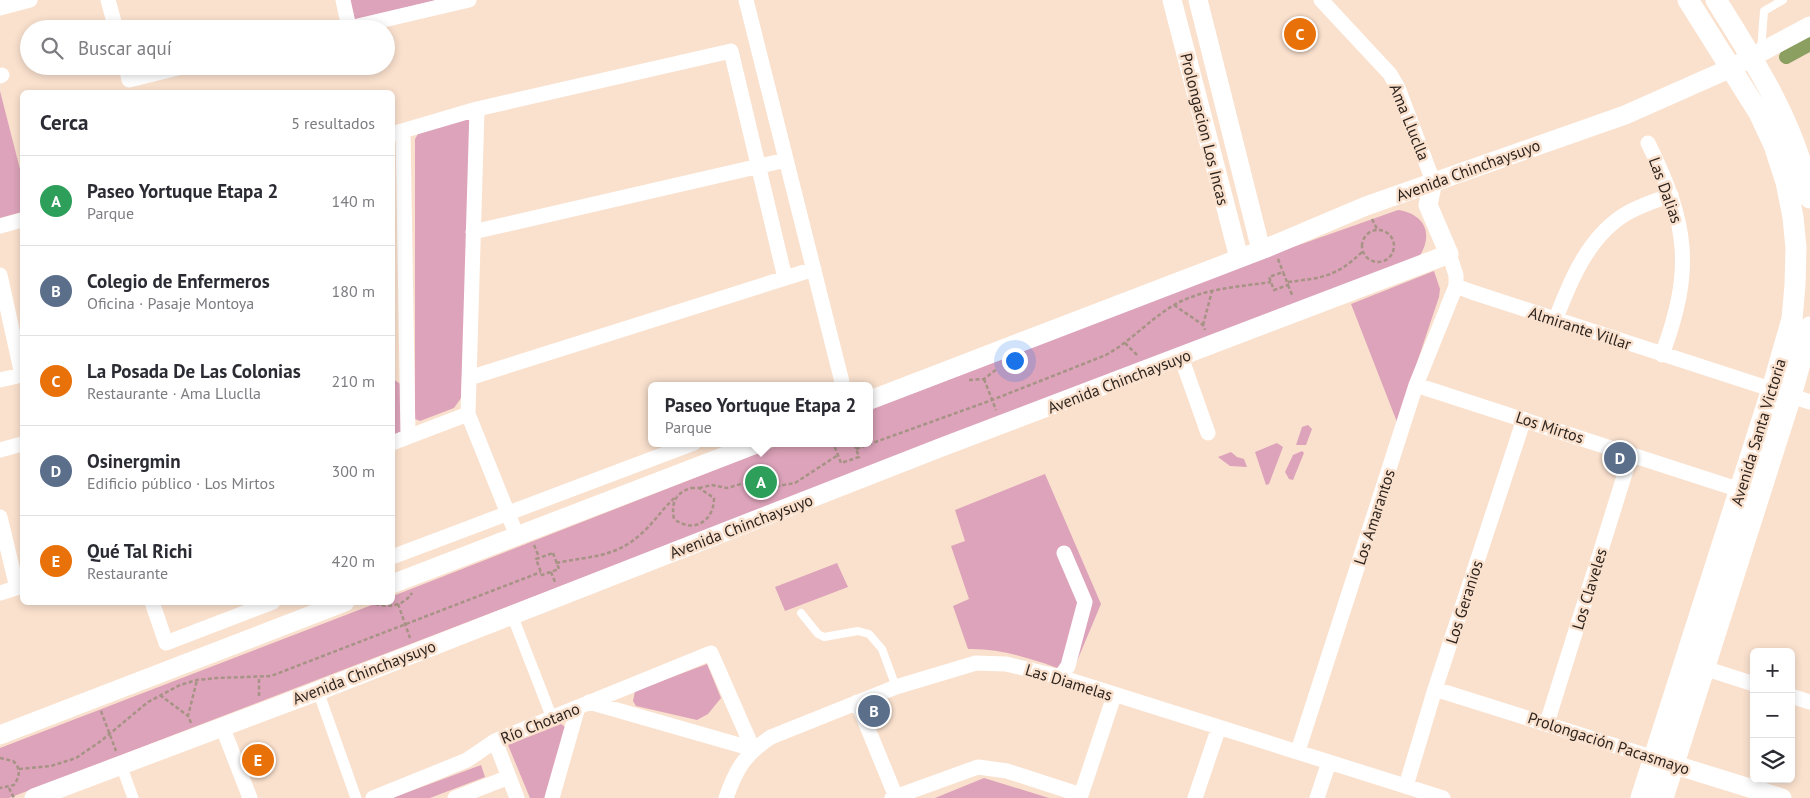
<!DOCTYPE html>
<html lang="es">
<meta charset="utf-8">
<style>
:root{--surface:#fff;--page:#f7f7f7;--text:#2b2b33;--muted:#7c7c81;--line:#e1e1e2;--accent:#0f766e}
body{margin:0;font-family:"PT Sans",sans-serif;background:var(--page);color:var(--text)}
.controls{position:absolute;right:15px;bottom:15px;display:grid;overflow:hidden;border-radius:8px;box-shadow:0 2px 8px #0003}
.controls button{width:45px;height:45px;display:grid;place-items:center;padding:0;border:0;border-bottom:1px solid var(--line);background:var(--surface);color:var(--text);font:25px sans-serif}
.you{position:absolute;left:1014px;top:360px;width:18px;height:18px;margin:-12px;border:4px solid #fff;border-radius:50%;background:#1a73e8;box-shadow:0 0 0 8px #1a73e833}
.badge{display:grid;place-items:center;width:32px;height:32px;border-radius:50%;background:var(--accent);color:#fff;font-size:16px;font-weight:700}
.pin{position:absolute;translate:-50% -50%;border:2px solid #fff;box-shadow:0 1px 5px #0006}
.popup{position:absolute;left:648px;top:382px;width:225px;height:65px;box-sizing:border-box;display:grid;place-content:center;border-radius:8px;background:var(--surface);filter:drop-shadow(0 1px 4px #0005);font-size:16px;white-space:nowrap;color:var(--muted)}
.popup b{font-size:19px;color:var(--text)}
.popup::after{content:'';position:absolute;left:50%;top:100%;margin-left:-10px;border:10px solid transparent;border-top-color:var(--surface)}
.list{margin:0;padding:0;list-style:none}
h2{display:flex;justify-content:space-between;align-items:center;height:65px;margin:0;padding:0 20px;font-size:21px}
h2 small{font-size:16px;font-weight:400;color:var(--muted)}
.list li{display:grid;grid-template-columns:32px 1fr auto;gap:15px;align-items:center;box-sizing:border-box;height:90px;padding:0 20px;border-top:1px solid var(--line)}
.list b{display:block;font-size:19px;white-space:nowrap}
.list p{margin:0;font-size:16px;white-space:nowrap;color:var(--muted)}
.list em{font-size:16px;font-style:normal;color:var(--muted)}
.icon{flex:none;width:28px;height:28px;fill:none;stroke:currentColor;stroke-width:2;stroke-linecap:round;stroke-linejoin:round}
.map{position:relative;flex:none;width:1810px;height:798px;overflow:hidden}
.search{position:absolute;background:var(--surface);box-shadow:0 2px 8px #0003;left:20px;top:20px;width:375px;height:55px;display:flex;align-items:center;gap:12px;box-sizing:border-box;padding:0 18px;border-radius:28px;color:var(--muted);font-size:19px}
.panel{position:absolute;background:var(--surface);box-shadow:0 2px 8px #0003;left:20px;top:90px;width:375px;height:515px;border-radius:8px}
.map>svg:first-child{display:block}
.green{fill:#dda3ba}
.lines{fill:none;stroke-linecap:round;stroke-linejoin:round}
.canal{stroke:#8b9f60;stroke-width:14}
.path{stroke:#a69385;stroke-width:2.5;stroke-dasharray:4 2.5;stroke-linecap:butt}
.service{stroke:#fff;stroke-width:8}
.pedestrian{stroke:#fff;stroke-width:11}
.minor{stroke:#fff;stroke-width:15}
.tertiary{stroke:#fff;stroke-width:19}
.secondary{stroke:#fff;stroke-width:21}
.labels{text-anchor:middle;dominant-baseline:central;stroke-width:5;stroke-linejoin:round;paint-order:stroke}
.street-label{font-size:16px;fill:#2e241e;stroke:#fae1ce}
</style>
<div class="map">
<svg width="1810" height="798" viewBox="0 0 1810 798">
<rect width="100%" height="100%" fill="#fae1ce"/>
<path class="green" d="M350 0H436L355 20Z
M0 91 22 177V212L0 218Z
M463 117 473 121 461 398 454 408 420 421 415 419V139L418 134Z
M1398 210C1425 214 1434 234 1419 257L9 798H0V748L377 603 392 602 393 596 784 443H870V410L1268 256Z
M1434 271 1440 289 1439 297 1397 422 1351 304Z
M393 379 402 385V431L393 435Z
M1308 425 1312 429 1306 445H1296L1302 427Z
M1277 443 1283 447 1269 484 1266 485 1255 452Z
M1302 451 1304 453 1293 480 1289 479 1285 472 1293 455Z
M1231 452 1237 457 1244 459 1247 467 1230 466 1218 457Z
M1045 474 1101 604 1072 673C1038 661 1004 648 968 649L953 606 969 599 951 546 965 541 955 510Z
M837 563 848 587 785 611 775 587Z
M707 664 721 698 708 714 697 720 636 706 633 701 635 691Z
M561 724 568 729 548 798H530L508 745Z
M481 765 485 777 430 798H392Z
M984 778 1049 798H935Z"/>
<g class="lines">
<path class="canal" d="M1786 57 1810 44"/>
<path class="path" d="M1372 219 1377 229
M1362 246a16 16 0 1 1 32 0a16 16 0 1 1-32 0Z
M1278 259 1283 272
M1287 282 1283 272 1269 277 1274 290 1288 285 1287 282C1322 278 1336 277 1362 252
M1288 285 1293 297
M1174 305 1203 325 1205 330
M1203 325 1212 291
M1125 343 1137 355
M984 379 996 410
M969 380 984 379 997 369
M838 443 834 445 841 463 859 457 854 443
M856 449 992 400 1106 355C1131 341 1150 319 1174 305 1204 288 1239 287 1271 282
M691 488H699L714 498C714 521 694 534 674 519 671 503 675 493 691 488Z
M699 488 712 485 727 488 741 484 778 486 795 483 838 455
M534 545 539 557
M553 553 559 569 542 575 536 559Z
M556 563C589 556 616 558 642 533 655 522 663 507 677 496
M551 572 555 582
M369 602C385 608 402 608 412 593
M398 604 410 638
M160 695 188 716
M259 696V677
M101 711 116 751
M191 723 188 716 197 680
M0 758 13 761C21 768 20 776 14 785L0 788
M19 769 51 766 76 758 101 741 148 702 180 685 197 680 217 678 271 676 541 572
M9 788 14 798"/>
<path class="service" d="M1761 50 1764 11 1783 0
M801 613 818 634 824 637 858 631 869 634 882 649 896 687"/>
<path class="pedestrian" d="M512 615 552 718
M318 691 356 798
M121 765 133 798"/>
<path class="minor" d="M108 0 116 29
M343 0 349 28
M746 0 843 386
M1321 0 1390 74 1398 88 1433 181
M0 8 30 0
M345 29 469 0
M126 66 129 80 186 66
M0 76 2 75
M403 131 408 437
M392 134 477 109 731 51 785 278
M1648 143C1688 224 1694 269 1662 355
M0 226 22 220
M473 232 786 160
M1449 254 1456 275V286L1472 292 1810 402
M0 275 22 375
M1555 321C1570 281 1589 234 1629 212 1642 205 1657 200 1671 195
M1181 357 1208 433
M469 378 814 269
M0 380 22 375
M1416 385 1740 490
M468 414 517 536
M392 443 468 414 477 109
M0 450 22 444
M0 517 17 588
M392 557 694 443
M0 593 22 586
M152 602 166 643 273 602
M1704 668 1754 684
M1060 677 1068 666 1085 602 1064 553
M1435 689 1654 758
M1791 696 1810 702
M589 702 753 749
M857 702 896 797
M1547 723 1631 454
M222 726 250 798
M495 741 517 798
M1298 751 1416 385 1456 286
M1406 786 1435 689 1524 419
M373 798 467 760 495 741 711 653 753 749
M455 798 509 777
M552 798 578 707
M726 798C736 769 745 754 771 737L896 687 976 663 1006 664 1060 677 1443 798
M892 798 978 767 1007 771 1081 795
M1080 798 1114 696
M1195 798 1219 727
M1317 798 1329 762"/>
<path class="tertiary" d="M1172 0 1239 258
M1198 0 1261 250
M870 400 1264 249 1366 206 1625 115 1731 68 1810 26
M392 584 759 443
M0 735 345 602
M1659 760 1782 798
M34 798 318 691 942 447 1449 254 1428 205 1433 181"/>
<path class="secondary" d="M1716 0C1755 62 1796 125 1810 198
M1641 798 1772 389 1792 319 1795 285 1796 248 1793 217 1786 182 1774 145 1759 113 1688 0
M1663 798 1791 396 1810 327"/>
</g>
<g class="labels">
<g class="street-label">
<text transform="translate(1410 122) rotate(68)">Ama Lluclla</text>
<text transform="translate(1205 129) rotate(76)">Prolongacion Los Incas</text>
<text transform="translate(1468 170) rotate(-20)">Avenida Chinchaysuyo</text>
<text transform="translate(1666 190) rotate(70)">Las Dalias</text>
<text transform="translate(1580 328) rotate(18)">Almirante Villar</text>
<text transform="translate(1119 381) rotate(-21)">Avenida Chinchaysuyo</text>
<text transform="translate(1550 427) rotate(18)">Los Mirtos</text>
<text transform="translate(1758 432) rotate(-73)">Avenida Santa Victoria</text>
<text transform="translate(1374 517) rotate(-72)">Los Amarantos</text>
<text transform="translate(741 526) rotate(-21)">Avenida Chinchaysuyo</text>
<text transform="translate(1589 589) rotate(-73)">Los Claveles</text>
<text transform="translate(1464 602) rotate(-72)">Los Geranios</text>
<text transform="translate(364 672) rotate(-21)">Avenida Chinchaysuyo</text>
<text transform="translate(1069 682) rotate(17)">Las Diamelas</text>
<text transform="translate(540 723) rotate(-22)">Río Chotano</text>
<text transform="translate(1609 743) rotate(18)">Prolongación Pacasmayo</text>
</g>
</g>
</svg>
<div class="controls">
<button>+</button>
<button>−</button>
<button><svg class="icon" aria-label="layers" viewBox="0 0 24 24"><path d="M12 4l9 5-9 5-9-5zM3 14l9 5 9-5"/></svg></button>
</div>
<div class="you"></div>
<div class="pin badge" style="left:761px;top:482px;background:#2e9e5b">A</div>
<div class="popup"><b>Paseo Yortuque Etapa 2</b>Parque</div>
<div class="pin badge" style="left:874px;top:711px;background:#5c6f8a">B</div>
<div class="pin badge" style="left:1300px;top:34px;background:#e8710a">C</div>
<div class="pin badge" style="left:1620px;top:458px;background:#5c6f8a">D</div>
<div class="pin badge" style="left:258px;top:760px;background:#e8710a">E</div>
<div class="search"><svg class="icon" aria-label="search" viewBox="0 0 24 24"><circle cx="10" cy="10" r="6"/><path d="M15 15l6 6"/></svg>Buscar aquí</div>
<section class="panel">
<h2>Cerca<small>5 resultados</small></h2>
<ul class="list">
<li><span class="badge" style="background:#2e9e5b">A</span><div><b>Paseo Yortuque Etapa 2</b><p>Parque</p></div><em>140 m</em></li>
<li><span class="badge" style="background:#5c6f8a">B</span><div><b>Colegio de Enfermeros</b><p>Oficina · Pasaje Montoya</p></div><em>180 m</em></li>
<li><span class="badge" style="background:#e8710a">C</span><div><b>La Posada De Las Colonias</b><p>Restaurante · Ama Lluclla</p></div><em>210 m</em></li>
<li><span class="badge" style="background:#5c6f8a">D</span><div><b>Osinergmin</b><p>Edificio público · Los Mirtos</p></div><em>300 m</em></li>
<li><span class="badge" style="background:#e8710a">E</span><div><b>Qué Tal Richi</b><p>Restaurante</p></div><em>420 m</em></li>
</ul>
</section>
</div>
